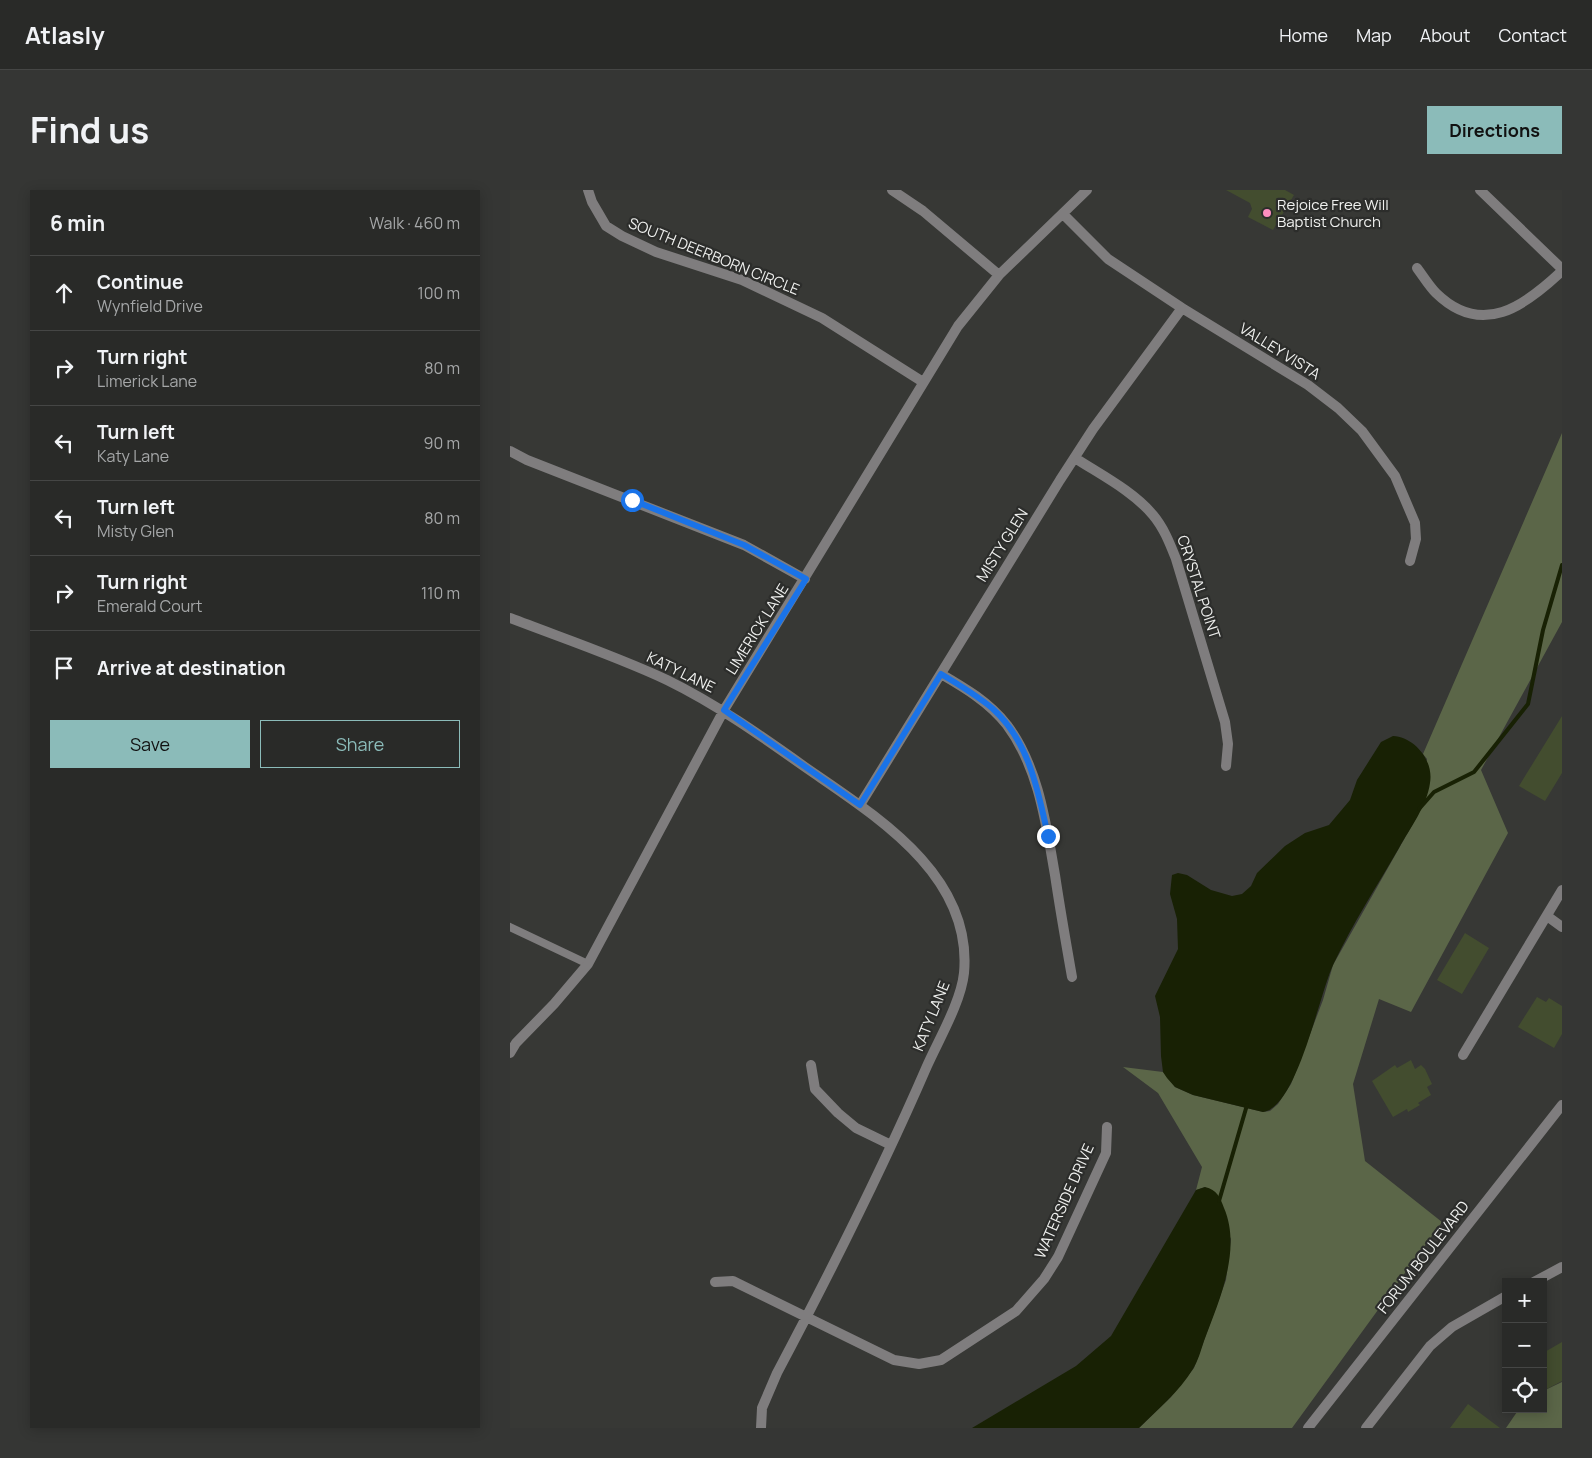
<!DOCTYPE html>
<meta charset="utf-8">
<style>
:root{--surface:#292a28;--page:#353634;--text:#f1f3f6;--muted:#a5a7a8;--line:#454645;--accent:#8bbbb9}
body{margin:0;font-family:Manrope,sans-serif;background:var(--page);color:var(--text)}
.controls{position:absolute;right:15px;bottom:15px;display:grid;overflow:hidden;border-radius:0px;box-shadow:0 2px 12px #0003}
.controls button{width:45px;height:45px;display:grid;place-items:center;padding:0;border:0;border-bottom:1px solid var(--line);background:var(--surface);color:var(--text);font:25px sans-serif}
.stop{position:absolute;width:15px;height:15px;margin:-11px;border:4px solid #1a73e8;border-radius:50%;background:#fff}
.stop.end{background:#1a73e8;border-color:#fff;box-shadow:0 1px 5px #0008}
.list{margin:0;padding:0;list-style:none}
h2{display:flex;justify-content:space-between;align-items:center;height:65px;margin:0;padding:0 20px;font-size:21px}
h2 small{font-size:16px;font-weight:400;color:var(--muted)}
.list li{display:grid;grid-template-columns:32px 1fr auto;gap:15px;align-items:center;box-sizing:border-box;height:75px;padding:0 20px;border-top:1px solid var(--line)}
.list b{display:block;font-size:19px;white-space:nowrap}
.list p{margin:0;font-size:16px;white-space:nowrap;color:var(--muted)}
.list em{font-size:16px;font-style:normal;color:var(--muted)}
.actions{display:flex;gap:10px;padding:15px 20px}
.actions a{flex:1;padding:11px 0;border:1px solid var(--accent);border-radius:0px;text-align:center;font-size:18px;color:var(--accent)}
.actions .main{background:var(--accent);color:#111}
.icon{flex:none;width:28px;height:28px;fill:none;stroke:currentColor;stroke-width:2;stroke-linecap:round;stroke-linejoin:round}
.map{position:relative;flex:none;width:1052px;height:1238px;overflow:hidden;border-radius:0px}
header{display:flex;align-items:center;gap:30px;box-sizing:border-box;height:70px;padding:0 25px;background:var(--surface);border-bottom:1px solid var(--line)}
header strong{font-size:24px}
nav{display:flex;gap:28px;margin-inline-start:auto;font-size:18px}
.intro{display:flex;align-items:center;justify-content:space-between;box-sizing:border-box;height:120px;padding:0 30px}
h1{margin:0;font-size:35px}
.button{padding:12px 22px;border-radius:0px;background:var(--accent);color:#111;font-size:18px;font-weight:700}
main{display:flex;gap:30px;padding:0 30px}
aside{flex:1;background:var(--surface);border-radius:0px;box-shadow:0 2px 12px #0003}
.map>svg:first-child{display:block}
.green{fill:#5b6648}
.water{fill:#182104}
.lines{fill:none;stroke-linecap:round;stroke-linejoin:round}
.stream{stroke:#182104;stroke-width:4}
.building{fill:#434d2f}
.service{stroke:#7f7d7e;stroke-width:8}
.minor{stroke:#7f7d7e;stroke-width:10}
.tertiary{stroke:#7f7d7e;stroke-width:10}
.route{stroke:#1a73e8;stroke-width:6}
.poi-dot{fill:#fd8ebe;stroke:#2c2d2b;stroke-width:2}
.labels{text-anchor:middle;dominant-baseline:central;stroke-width:4.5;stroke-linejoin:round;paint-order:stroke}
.poi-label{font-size:15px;fill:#eff0ee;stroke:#2c2d2b;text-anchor:start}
.street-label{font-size:15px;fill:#eff0ee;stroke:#2c2d2b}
</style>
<header>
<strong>Atlasly</strong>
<nav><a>Home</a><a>Map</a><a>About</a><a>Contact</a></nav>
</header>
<div class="intro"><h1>Find us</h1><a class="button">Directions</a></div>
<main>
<aside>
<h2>6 min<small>Walk · 460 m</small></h2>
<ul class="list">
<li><svg class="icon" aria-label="ahead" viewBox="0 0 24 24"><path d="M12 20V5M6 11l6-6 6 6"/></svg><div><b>Continue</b><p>Wynfield Drive</p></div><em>100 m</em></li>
<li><svg class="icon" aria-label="right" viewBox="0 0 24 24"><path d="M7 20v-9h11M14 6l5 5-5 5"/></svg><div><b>Turn right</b><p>Limerick Lane</p></div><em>80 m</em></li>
<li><svg class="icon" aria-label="left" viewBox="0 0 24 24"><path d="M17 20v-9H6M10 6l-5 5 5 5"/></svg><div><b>Turn left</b><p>Katy Lane</p></div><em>90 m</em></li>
<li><svg class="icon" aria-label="left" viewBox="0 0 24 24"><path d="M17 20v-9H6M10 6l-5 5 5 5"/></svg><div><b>Turn left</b><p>Misty Glen</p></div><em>80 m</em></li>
<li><svg class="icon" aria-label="right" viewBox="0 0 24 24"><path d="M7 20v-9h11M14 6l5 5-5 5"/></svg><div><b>Turn right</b><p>Emerald Court</p></div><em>110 m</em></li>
<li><svg class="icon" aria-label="arrive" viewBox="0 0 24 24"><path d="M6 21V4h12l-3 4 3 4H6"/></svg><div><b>Arrive at destination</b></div></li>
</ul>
<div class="actions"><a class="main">Save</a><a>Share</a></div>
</aside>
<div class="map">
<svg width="1052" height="1238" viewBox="0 0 1052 1238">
<rect width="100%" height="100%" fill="#373835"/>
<path class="green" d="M1052 243V432L971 580 998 643 901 822 869 809 843 894 855 971 932 1032 782 1238H629L661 1207 684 1178 716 1090 721 1049 695 997 686 1000 692 977 648 903 613 877 653 882 665 897 683 905 753 922 760 921 768 914 781 894 813 810 823 775 909 623 917 569 913 564Z
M1052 1192V1238H996L1009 1219H1033V1201Z"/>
<path class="water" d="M883 546C904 547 924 570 920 593 917 616 900 638 889 658 867 696 843 733 824 773 809 803 788 917 753 922L683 905 665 897 657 888 653 882 651 866 650 827 645 806 668 759 667 729 660 704 662 685 668 683 677 685 701 700 722 706 732 704 741 696 747 683 775 656 795 643 819 635 840 610 847 590 871 552Z
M695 997C707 1000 710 1007 714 1018 732 1060 709 1111 694 1151 691 1160 688 1171 683 1179 669 1202 648 1219 629 1238H462L566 1176 601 1146 686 1000Z"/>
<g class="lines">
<path class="stream" d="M909 619 924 602 964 582 1018 514 1033 440 1052 375
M709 1011 737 915"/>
</g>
<path class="building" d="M716 0H775L784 5 763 40 738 27 742 19 740 13Z
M1052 526V583L1035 611 1009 596Z
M955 743 979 758 952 804 927 790Z
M1027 807 1036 812 1039 808 1052 816V844L1044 858 1008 837Z
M901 870 905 879 911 875 915 879 922 894 917 897 921 905 908 913 910 915 898 922 897 919 883 927 862 891 885 875 887 878Z
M1052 1152V1191L1033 1201V1163Z
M958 1214 990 1238H940Z"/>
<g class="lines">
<path class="service" d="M0 737 78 774"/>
<path class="minor" d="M78 0 82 12 96 36 112 46 146 62 232 90 312 128 413 192
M382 0 413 21 489 85
M553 24 598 69 672 118 798 195 828 218 852 241 885 286 905 333 906 349 900 371
M907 78C913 86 919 96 926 103 972 148 1015 116 1052 81
M0 261 17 270 234 355 295 389
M565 268C591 285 623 301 643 325 654 338 660 354 666 369L715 532 718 554 716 576
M0 428C52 448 106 466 157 490 206 514 250 545 295 577 364 625 463 684 454 783 451 812 429 849 417 876 372 980 320 1083 267 1183L252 1218 251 1238
M431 484C455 498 479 512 497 535 529 578 536 634 545 685 550 719 556 753 562 787
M350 615 550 290 583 239 672 118
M1037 726 1052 737
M0 863 6 853 44 814 78 774 214 520 448 136 489 85 577 0
M953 865 1052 700
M301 875 305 899 328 923 346 938 381 955
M205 1092 223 1091 384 1170 409 1174 431 1170 506 1121 534 1089 548 1067 596 963 597 937
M1024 1092 1052 1077
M856 1238 920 1156 942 1137 996 1106"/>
<path class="tertiary" d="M970 0 1052 79
M798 1238 1052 915"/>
</g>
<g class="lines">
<path class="route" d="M122 310 234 355 296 389 214 520 350 615 431 484C448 494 466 505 482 518 519 551 528 600 538 646"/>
</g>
<circle class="poi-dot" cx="757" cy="23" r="5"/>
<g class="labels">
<g class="poi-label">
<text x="767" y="14">Rejoice Free Will<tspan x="767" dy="17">Baptist Church</tspan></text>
</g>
<g class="street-label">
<text transform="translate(204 66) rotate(22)">SOUTH DEERBORN CIRCLE</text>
<text transform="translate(770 161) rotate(32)">VALLEY VISTA</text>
<text transform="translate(492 355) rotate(-58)">MISTY GLEN</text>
<text transform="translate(689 397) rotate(72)">CRYSTAL POINT</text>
<text transform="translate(247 439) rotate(-58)">LIMERICK LANE</text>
<text transform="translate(171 482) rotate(26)">KATY LANE</text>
<text transform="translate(421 826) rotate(-68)">KATY LANE</text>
<text transform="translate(554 1011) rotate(-66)">WATERSIDE DRIVE</text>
<text transform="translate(913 1067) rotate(-52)">FORUM BOULEVARD</text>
</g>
</g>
</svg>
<div class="controls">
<button>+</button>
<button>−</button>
<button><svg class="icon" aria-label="locate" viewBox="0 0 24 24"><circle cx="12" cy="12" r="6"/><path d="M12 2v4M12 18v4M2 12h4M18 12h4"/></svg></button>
</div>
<div class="stop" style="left:122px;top:310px"></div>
<div class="stop end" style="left:538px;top:646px"></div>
</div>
</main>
